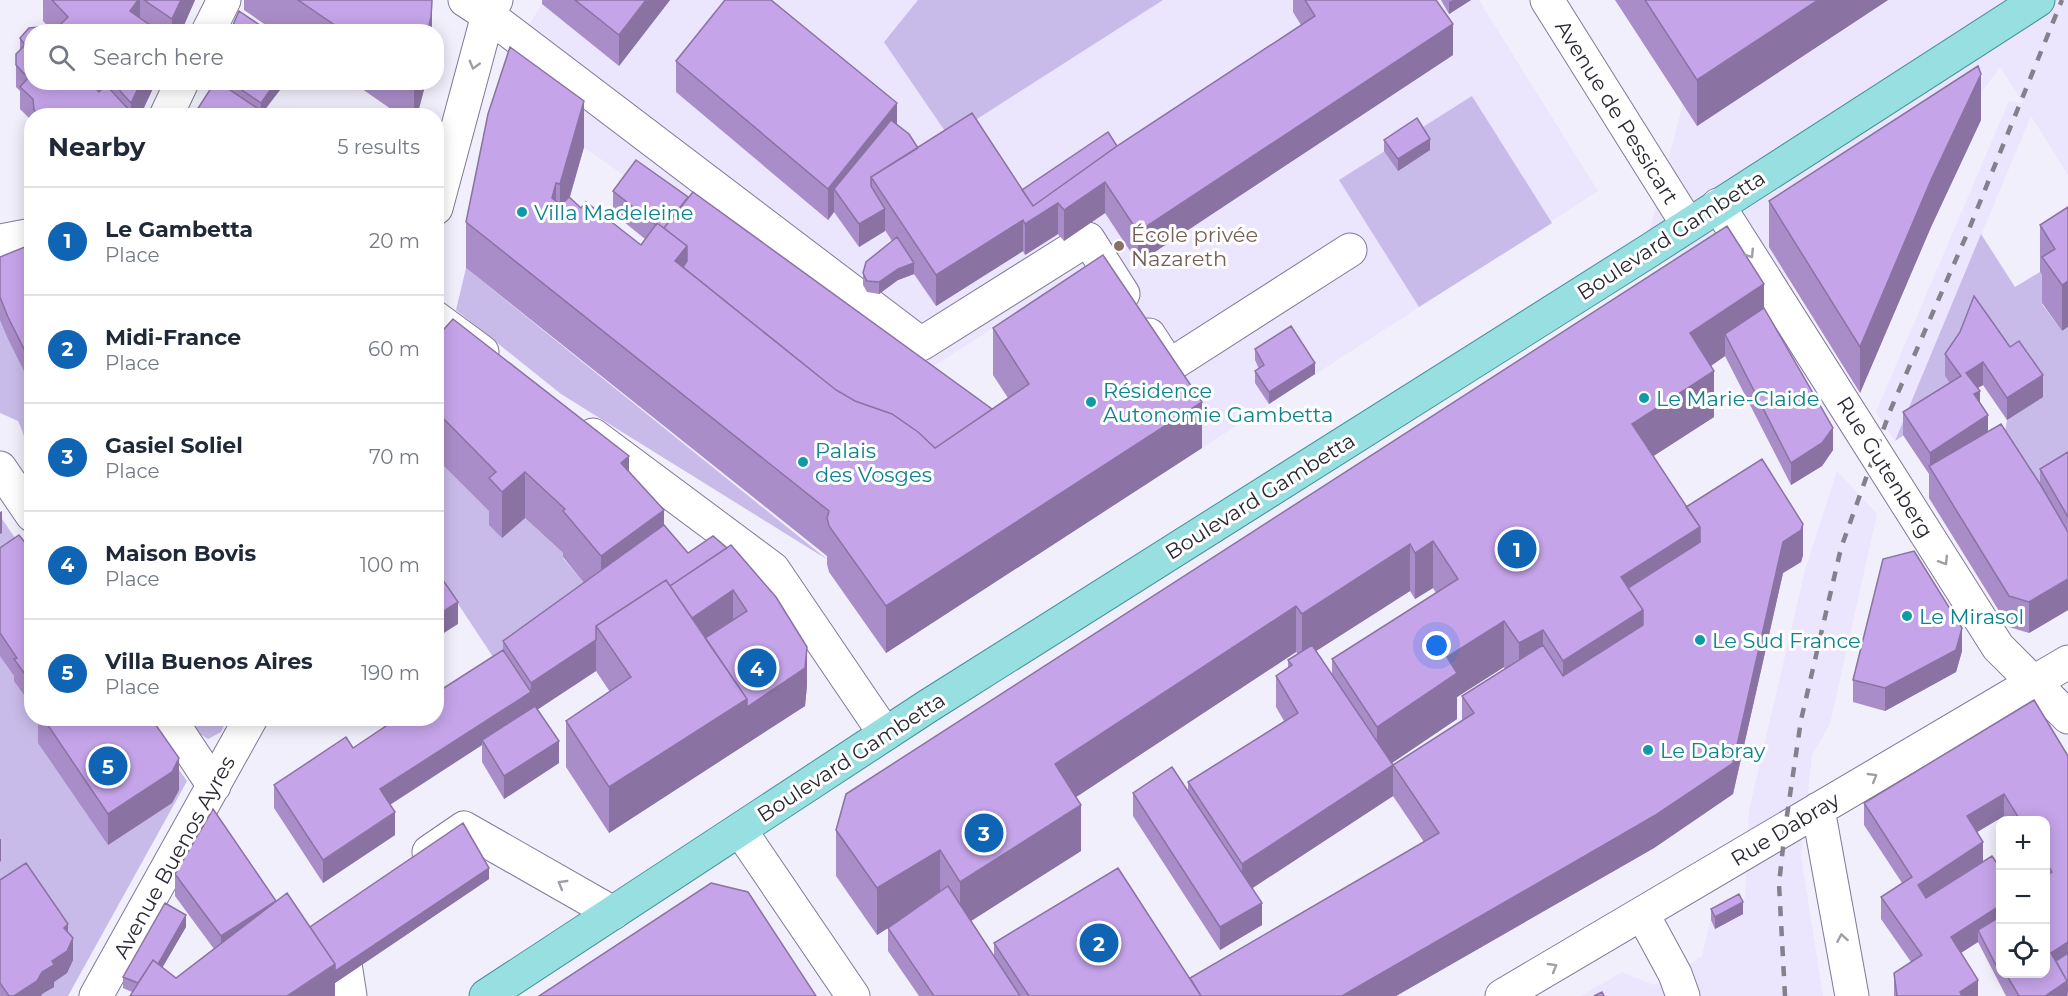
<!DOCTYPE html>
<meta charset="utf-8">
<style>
:root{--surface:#fff;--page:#f6f6f7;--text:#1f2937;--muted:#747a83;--line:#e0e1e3;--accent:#0f65b3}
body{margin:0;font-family:Montserrat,sans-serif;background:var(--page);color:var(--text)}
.controls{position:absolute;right:18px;bottom:18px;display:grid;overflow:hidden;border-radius:12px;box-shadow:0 3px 15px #0003}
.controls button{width:54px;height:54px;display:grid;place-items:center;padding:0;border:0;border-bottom:2px solid var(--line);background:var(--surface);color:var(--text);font:30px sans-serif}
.you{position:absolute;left:1437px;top:646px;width:21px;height:21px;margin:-15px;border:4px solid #fff;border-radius:50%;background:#1a73e8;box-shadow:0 0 0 9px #1a73e833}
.badge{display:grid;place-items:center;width:39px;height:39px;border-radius:50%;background:var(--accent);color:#fff;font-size:20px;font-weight:700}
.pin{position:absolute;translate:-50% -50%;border:3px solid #fff;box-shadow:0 2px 6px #0006}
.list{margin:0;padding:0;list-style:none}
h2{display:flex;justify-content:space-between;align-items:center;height:78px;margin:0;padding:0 24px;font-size:26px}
h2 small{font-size:20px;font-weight:400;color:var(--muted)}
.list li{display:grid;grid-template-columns:39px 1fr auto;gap:18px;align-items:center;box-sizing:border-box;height:108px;padding:0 24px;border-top:2px solid var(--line)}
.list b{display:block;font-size:22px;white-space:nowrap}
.list p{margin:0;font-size:20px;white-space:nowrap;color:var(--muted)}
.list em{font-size:20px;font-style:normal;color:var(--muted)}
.icon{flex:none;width:33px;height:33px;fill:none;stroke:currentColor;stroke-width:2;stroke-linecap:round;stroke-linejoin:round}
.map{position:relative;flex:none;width:2068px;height:996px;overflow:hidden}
.search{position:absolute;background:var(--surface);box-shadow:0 3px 15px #0003;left:24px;top:24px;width:420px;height:66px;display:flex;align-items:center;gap:15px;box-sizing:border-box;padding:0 21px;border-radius:24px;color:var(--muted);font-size:22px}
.panel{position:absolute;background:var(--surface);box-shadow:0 3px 15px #0003;left:24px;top:108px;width:420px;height:618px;border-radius:24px}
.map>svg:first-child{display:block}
.built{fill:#ebe5fd}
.green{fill:#c8bbe9}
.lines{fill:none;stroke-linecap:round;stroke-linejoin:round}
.minor-casing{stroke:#817996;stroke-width:35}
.major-casing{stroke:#449197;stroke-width:35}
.minor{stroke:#fff;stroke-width:33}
.major{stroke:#97dfe0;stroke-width:33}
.rail{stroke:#84808d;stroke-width:4.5;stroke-dasharray:10 10;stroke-linecap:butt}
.wall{fill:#a98dc8;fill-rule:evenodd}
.shaded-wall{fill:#8a73a3}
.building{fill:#c5a4e9;stroke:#8a73a3;stroke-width:1.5}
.oneway{stroke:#a09ea4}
.culture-dot{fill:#0f9aa8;stroke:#fff;stroke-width:2}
.education-dot{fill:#8d6e63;stroke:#fff;stroke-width:2}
.labels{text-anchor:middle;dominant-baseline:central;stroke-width:6;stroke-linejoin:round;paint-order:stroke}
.street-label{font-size:21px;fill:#2c2834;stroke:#fff}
.culture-label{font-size:21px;fill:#0d838f;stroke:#fff;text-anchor:start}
.education-label{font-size:21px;fill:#785e54;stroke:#fff;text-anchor:start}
</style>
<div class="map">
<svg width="2068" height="996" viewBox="0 0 2068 996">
<rect width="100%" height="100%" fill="#f2effc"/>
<path class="built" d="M544 0H1479L1598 191 1202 448 1084 269 911 381 510 94 528 27Z
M1795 0H2068V175L2031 116 1895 441 1876 412 2009 101 2023 103 2000 67 1898 206 1721 327 1650 229 1690 77Z
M1837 471 1877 514 1830 724 1812 755 1801 856 1823 996H1581L1622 972 1654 985 1675 974 1702 956 1711 916 1745 898 1749 810 1805 570Z"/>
<path class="green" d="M918 0H1163L949 137 884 42Z
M1472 96 1552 223 1419 307 1339 180Z
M1981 234 2015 287 2040 272 2055 296 2042 304 2062 331 2068 327V498L2040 515 2001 455 2007 420 2042 397 1974 318 1961 398 1895 441Z
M31 266V487L23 474C29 454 27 440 18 421L0 413V279Z
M466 268 828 560 561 394 456 310Z
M436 452 525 518 565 555 563 558 601 603 503 672 437 572Z
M0 516 31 561 32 718 143 719 187 781 68 996H0Z
M180 719H227L221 732 208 739 184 724Z"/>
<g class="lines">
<defs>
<path id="minor" d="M496 0 488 15 921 344 1088 239 1123 294
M1547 0 1688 225
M208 32 224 0
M166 116 182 82
M1718 205 1998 647 2068 717
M436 208 488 15 465 0
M0 241 32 235
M436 318 482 352
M1149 335 1169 366 1350 250
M593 435 773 569 885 734
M0 468 32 515
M169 718 214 786
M1818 809 1852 996
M740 830 853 996
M429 852 464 828 613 913
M1643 915 1675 974 1683 996
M340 932 350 996
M96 996 251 718
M1502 996 2068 662"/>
<path id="major" d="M486 996 928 706 1647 252 2038 0"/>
</defs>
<use href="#minor" class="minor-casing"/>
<use href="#major" class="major-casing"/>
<use href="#minor" class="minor"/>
<use href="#major" class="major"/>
<path class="rail" d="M1785 996 1779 884 1785 829 1801 720 1841 548 1890 411 1967 234 2062 0"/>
</g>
<path class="wall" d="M43 0H195L181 32H53L43 21Z
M244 0H432V32H276L244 10Z
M542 0H670L619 66 542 4Z
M1293 0H1436L1453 55 1138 263 1105 213 1064 241 1058 234 1025 255 1023 251 936 306 914 274 898 280 879 294 867 292 863 285V273L892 241 885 230V231L859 247 834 212 828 220 676 92V61L897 125 918 148 1022 190 1117 146 1301 25 1293 12Z
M1441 0H1471L1449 14Z
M1615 0H1888L1697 126Z
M29 28 32 82H156L140 116H32V121L20 109V91L16 87V54L20 50V38Z
M212 82H283V86L263 111Z
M352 82H426L417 116H401Z
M1981 120 1931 227 1860 393 1769 247V201Z
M1384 140 1430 150 1398 171 1384 151Z
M584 147 570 197 581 208 641 245 645 239 613 213V191L688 197 992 409 1008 398 993 375V328L1202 448 886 653 829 572 827 564V556L466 268V222Z
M2068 207 2062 331 2042 303V275L2040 272V225Z
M32 244V387L8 339 0 320V257Z
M1764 308 1833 450 1822 466 1791 485 1725 356 1711 366 1714 417 1653 456 1686 507 1803 555 1801 562 1783 573 1733 794 1654 848 1396 996H919L888 951V928L890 926 877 935 836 876V830ZM1433 588 1436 593 1332 659V675L1316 651 1410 591 1415 599ZM1296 652 1298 654 1288 660V668L1276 676V707L1284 721 1188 782V791L1133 793V816L1220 950 1262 925 1252 888 1393 796 1424 842 1190 978 994 943V957L971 921 1081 851 1076 797ZM1504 667 1505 669 1462 696V721L1393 765 1392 763 1457 719V697Z
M1960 332 2043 397 2007 420 1983 385 1977 388 1980 403 1988 431 2040 484V469L2068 452V610L2029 633 2009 627 1929 498V474L1903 435V412L1950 383 1945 376V354Z
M436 338 629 472 664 525 688 553 713 536 807 685 805 706 609 833 566 767V721L610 692 596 671 537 710 559 763 504 799 482 762V745L390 805 395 835 323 883 274 808V785L353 748 503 650V641L584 583 563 557V553L525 518 502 538 489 525V511L437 459Z
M1255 349 1315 374 1269 404 1255 383V371L1259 369 1255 360Z
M0 548 32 551V706L14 681V676L0 656Z
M1962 651 1956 672 1885 711 1853 702V680Z
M38 718H151L179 790 172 803 108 845 38 743Z
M2068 756V996H2006L1978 942 1961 953 1978 996H1894V973L1911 962 1881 919V897L1902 883 1864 825V803ZM2004 816 2007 820H2046V974H2001L1983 862 1977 832Z
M175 874 276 901 310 927 489 879 335 983V996L132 992 123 988V977L186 927 162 967 176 978 214 949 175 896Z
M0 880 68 932 73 960 67 973 54 982V987L42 994 41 996H0Z
M1711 909 1743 914 1715 929 1711 920Z"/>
<path class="shaded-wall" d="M138 0H140V29L130 11Z
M181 0H195L181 32H172V19Z
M646 0H670L619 66V35Z
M1453 0H1471L1449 14V2Z
M1818 0H1888L1697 126V80Z
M432 1V32H427Z
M1453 24V55L1138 263V232Z
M1981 74V120L1931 227 1860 393V347L1931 180Z
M141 82H156L140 116H128L131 112V103Z
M276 82H283V86L261 115V103Z
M414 82H426L417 116H414Z
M584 101V147L560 230V184Z
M897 103V134L834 189V212L828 220V189Z
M1430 139V150L1398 171V159Z
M1105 182V213L1064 241V210L1058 203V234L1025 255V224L1033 215Z
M556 183V230L552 198Z
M885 209V231L859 247V224Z
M1023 220V251L936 306V275Z
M687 246V285L675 261Z
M914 263V274L898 280 879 294V282L898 269Z
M2068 281V327L2062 331V285Z
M1764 284V331L1725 334V356L1690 380V333Z
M1983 362V385L1966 395V373Z
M1315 363V374L1269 404V392Z
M1714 371V417L1632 470V424Z
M2043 375V397L2007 420V398Z
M1980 391V414L1974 394Z
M1202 402V448L886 653V606Z
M1988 415V438L1930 468V453Z
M1833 428V450L1822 466 1791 485V463Z
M629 456V502L621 463Z
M525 472V518L502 538V492Z
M664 510V556L601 603V556Z
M2 511V533L0 534V512Z
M1803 524V555L1801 562 1783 573 1733 794 1654 848 1396 996H1342L1783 542Z
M1700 527V573L1643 656 1563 707V661L1621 577Z
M1433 541V588L1415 599V553Z
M1410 544V591L1302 660V614Z
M2068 579V610L2029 633V602Z
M733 590V628L705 647 688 620Z
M458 602V624L436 638V616Z
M1296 606V652L1055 811V764Z
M1504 621V667L1457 697V719L1377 773V727L1447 657Z
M1962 628V651L1956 672 1885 711V688Z
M1543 630V676L1519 689V643Z
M596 640V671L485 744 482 740V745L380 811V789L531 692V683Z
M807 647V685L805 706 609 833V787Z
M559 741V763L504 799V776Z
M179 758V790L172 803 108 845V814Z
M1393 765V796L1242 895V864Z
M2004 794V816L1967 838V816Z
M1081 805V851L960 928V882Z
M395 812V835L323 883V860Z
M0 839H1V861L0 862Z
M1983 842V864L1918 908V885Z
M940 850V896L877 935V888Z
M489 868V879L335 983V996H287L335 964Z
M276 901 221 959V936Z
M1743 902V914L1715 929V917Z
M1262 903V925L1220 950V927Z
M2001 905V927L1978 930V942L1951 959V937Z
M186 915V927L146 996 145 986Z
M68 924V947L64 928Z
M73 938V960L67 973 54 982V987L42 994 41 996H14L42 972Z
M2068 942V965L2056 972 2051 953Z
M1978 980V996H1960V992Z
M2067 981V996H2045Z"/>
<path class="building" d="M52 0H138L130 11 160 32H64L59 26 68 17Z
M144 0H181L172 19Z
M298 0H432V1L431 17 427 32H345Z
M575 0H646L619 35Z
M725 0H771L897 103 828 189 676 61Z
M1305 0H1436L1453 24 1138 232 1105 182 1064 210 1058 203 1025 224 1023 220 936 275 871 177 972 113 1033 206 1120 144 1315 16Z
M1645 0H1818L1697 80Z
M239 11 270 32H230Z
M39 27 43 32H32V82H90L99 92 106 85 131 112 128 116H39L34 110 33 99 20 87 28 78 16 65V54L25 45 20 38 29 28Z
M510 47 584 101 560 184 556 183 552 198 561 205 569 197 581 208 586 202 641 245 657 223 687 246 675 261 836 390 855 401 892 414 918 432 935 448 1029 384 993 328 1103 255 1202 402 886 606 829 526 827 518 829 511 466 222 488 114Z
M1978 66 1981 74 1931 180 1860 347 1769 201Z
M112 82H141L131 103Z
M215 82H218L269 116H193Z
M230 82H276L261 103Z
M1417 118 1430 139 1398 159 1384 140Z
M891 120 909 134 918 148 871 177V186L885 209 859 224 834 189Z
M1108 132 1117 146 1033 206 1022 190Z
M636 160 688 197 664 228 657 223 656 225 613 191Z
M693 192 992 409 935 448 918 432 892 414 855 401 836 390 683 267 687 261V246L664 228Z
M2068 207V281L2062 285 2042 257 2055 249 2040 225Z
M1727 226 1764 284 1690 333 1714 371 1632 424 1700 527 1621 577 1643 610 1563 661 1543 630 1519 643 1504 621 1447 657 1457 673 1377 727 1332 659 1458 579 1433 541 1415 553 1410 544 1302 614 1296 606 1055 764 1081 805 960 882 940 850 877 888 836 830 846 794Z
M897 237 914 263 898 269 879 282 867 281 863 273 866 262Z
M32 244V365L8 317 0 297V257Z
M1974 296 2010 347 2019 341 2043 375 2007 398 1983 362 1966 373 1980 391 1974 394 1988 415 1930 453 1903 412 1961 376 1945 354 1960 332Z
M1764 308 1833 428 1822 443 1791 463 1725 334Z
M453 319 629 456 621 463 664 510 601 556 563 511 565 509 525 472 502 492 489 478 496 472 437 412 440 409 436 405V382L443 374 436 368V338Z
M1291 326 1315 363 1269 392 1255 371 1264 365 1255 349Z
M2001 424 2040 484 2068 532V579L2029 602 2009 596 1929 466Z
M2068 452V517L2040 469Z
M1762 459 1803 524 1801 530 1783 542 1733 763 1654 816 1342 996H1201L1190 978 1439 833 1393 765 1242 864 1188 782 1298 713 1276 676 1292 665 1288 660 1312 645 1393 765 1474 713 1462 696 1543 645 1563 676 1643 625V610L1628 588 1700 542V527L1686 507Z
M664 525 688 553 713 536 727 548 670 586 666 580 596 626V640L531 683 503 641Z
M19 535 32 551V684L14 659 17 658 0 633V548Z
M731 545 776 597 807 647 805 668 747 707V699L705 638 747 611 733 590 692 618 670 586Z
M1914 551 1962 628 1956 650 1885 688 1853 680 1883 559Z
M436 570 458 602 436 616Z
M666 580 747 699 609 787 566 721 631 677 596 626Z
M503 650 531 692 380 789 395 812 323 860 274 785 346 737 353 748 398 718H436V693Z
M2034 700 2068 756V942L2051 953 2067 981 2045 996H2019L2006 974H2046V877L2052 872 2046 862V820H2020L2004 794 1967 816 1983 842 1918 885 1926 898 1992 856 2001 869V905L1951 937 1978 980 1960 992 1962 996H1897L1894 973 1922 955 1881 897 1912 877 1864 803Z
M535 706 559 741 504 776 482 740Z
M43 718H151L179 758 172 772 108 814Z
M1172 767 1262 903 1220 927 1133 793Z
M213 809 276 901 221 936 175 874Z
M463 823 489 868 335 971V964L310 927Z
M26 863 68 924 64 928 73 938 67 951 52 961 54 965 42 972 37 981 14 996H9L0 983V880Z
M1118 868 1201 996H1029L994 943Z
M711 883 748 892 816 996H539Z
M948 886 1020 996H934L888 928Z
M287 893 335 964 287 996H130L153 960 176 978Z
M1739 894 1743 902 1715 917 1711 909Z
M165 903 186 915 158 964 153 960 138 983 123 977Z
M2001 916V975L1978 930Z
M2068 953V993L2067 981 2056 961Z
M1602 992 1604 996H1594Z"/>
<defs><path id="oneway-chevron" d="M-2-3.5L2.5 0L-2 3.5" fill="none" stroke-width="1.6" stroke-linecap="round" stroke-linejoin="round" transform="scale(1.5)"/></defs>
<g class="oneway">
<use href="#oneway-chevron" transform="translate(474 65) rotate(105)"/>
<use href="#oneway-chevron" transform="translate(1750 254) rotate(57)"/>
<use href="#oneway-chevron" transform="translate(1944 561) rotate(58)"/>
<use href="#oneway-chevron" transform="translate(1873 777) rotate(-31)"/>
<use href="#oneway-chevron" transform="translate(562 884) rotate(-150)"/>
<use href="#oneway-chevron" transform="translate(1842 938) rotate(-100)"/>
<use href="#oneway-chevron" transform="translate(1553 967) rotate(-30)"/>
</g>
<g class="culture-dot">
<circle cx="522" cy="212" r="6"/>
<circle cx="1644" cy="398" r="6"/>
<circle cx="1091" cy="402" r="6"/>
<circle cx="803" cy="462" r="6"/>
<circle cx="1907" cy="616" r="6"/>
<circle cx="1700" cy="640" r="6"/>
<circle cx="1648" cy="750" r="6"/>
</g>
<circle class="education-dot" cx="1119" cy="246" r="6"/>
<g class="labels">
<g class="street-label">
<text transform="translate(1617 112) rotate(58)">Avenue de Pessicart</text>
<text transform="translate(1671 235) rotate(-33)">Boulevard Gambetta</text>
<text transform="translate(1885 467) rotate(58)">Rue Gutenberg</text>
<text transform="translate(1260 496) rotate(-32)">Boulevard Gambetta</text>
<text transform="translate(851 757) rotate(-33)">Boulevard Gambetta</text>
<text transform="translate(1785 829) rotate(-31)">Rue Dabray</text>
<text transform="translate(174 857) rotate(-61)">Avenue Buenos Ayres</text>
</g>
<g class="culture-label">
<text x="534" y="212">Villa Madeleine</text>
<text x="1103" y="390">Résidence<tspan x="1103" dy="24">Autonomie Gambetta</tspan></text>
<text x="1656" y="398">Le Marie-Claide</text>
<text x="815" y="450">Palais<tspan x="815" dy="24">des Vosges</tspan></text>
<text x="1919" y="616">Le Mirasol</text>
<text x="1712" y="640">Le Sud France</text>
<text x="1660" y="750">Le Dabray</text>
</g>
<g class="education-label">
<text x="1131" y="234">École privée<tspan x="1131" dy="24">Nazareth</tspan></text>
</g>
</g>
</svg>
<div class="controls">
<button>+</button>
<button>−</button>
<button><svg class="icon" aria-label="locate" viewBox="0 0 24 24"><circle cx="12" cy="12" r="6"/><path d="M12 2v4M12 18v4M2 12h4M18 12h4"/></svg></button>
</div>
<div class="you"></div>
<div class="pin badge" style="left:1517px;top:549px">1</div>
<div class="pin badge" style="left:1099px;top:943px">2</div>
<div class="pin badge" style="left:984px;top:833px">3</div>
<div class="pin badge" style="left:757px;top:668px">4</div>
<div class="pin badge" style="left:108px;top:766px">5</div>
<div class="search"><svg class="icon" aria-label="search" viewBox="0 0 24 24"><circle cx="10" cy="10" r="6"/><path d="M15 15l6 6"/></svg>Search here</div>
<section class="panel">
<h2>Nearby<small>5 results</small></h2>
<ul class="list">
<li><span class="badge">1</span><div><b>Le Gambetta</b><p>Place</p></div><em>20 m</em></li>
<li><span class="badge">2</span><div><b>Midi-France</b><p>Place</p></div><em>60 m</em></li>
<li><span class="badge">3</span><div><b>Gasiel Soliel</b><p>Place</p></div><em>70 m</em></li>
<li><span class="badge">4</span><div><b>Maison Bovis</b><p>Place</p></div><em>100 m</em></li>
<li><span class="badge">5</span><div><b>Villa Buenos Aires</b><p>Place</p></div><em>190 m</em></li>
</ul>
</section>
</div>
